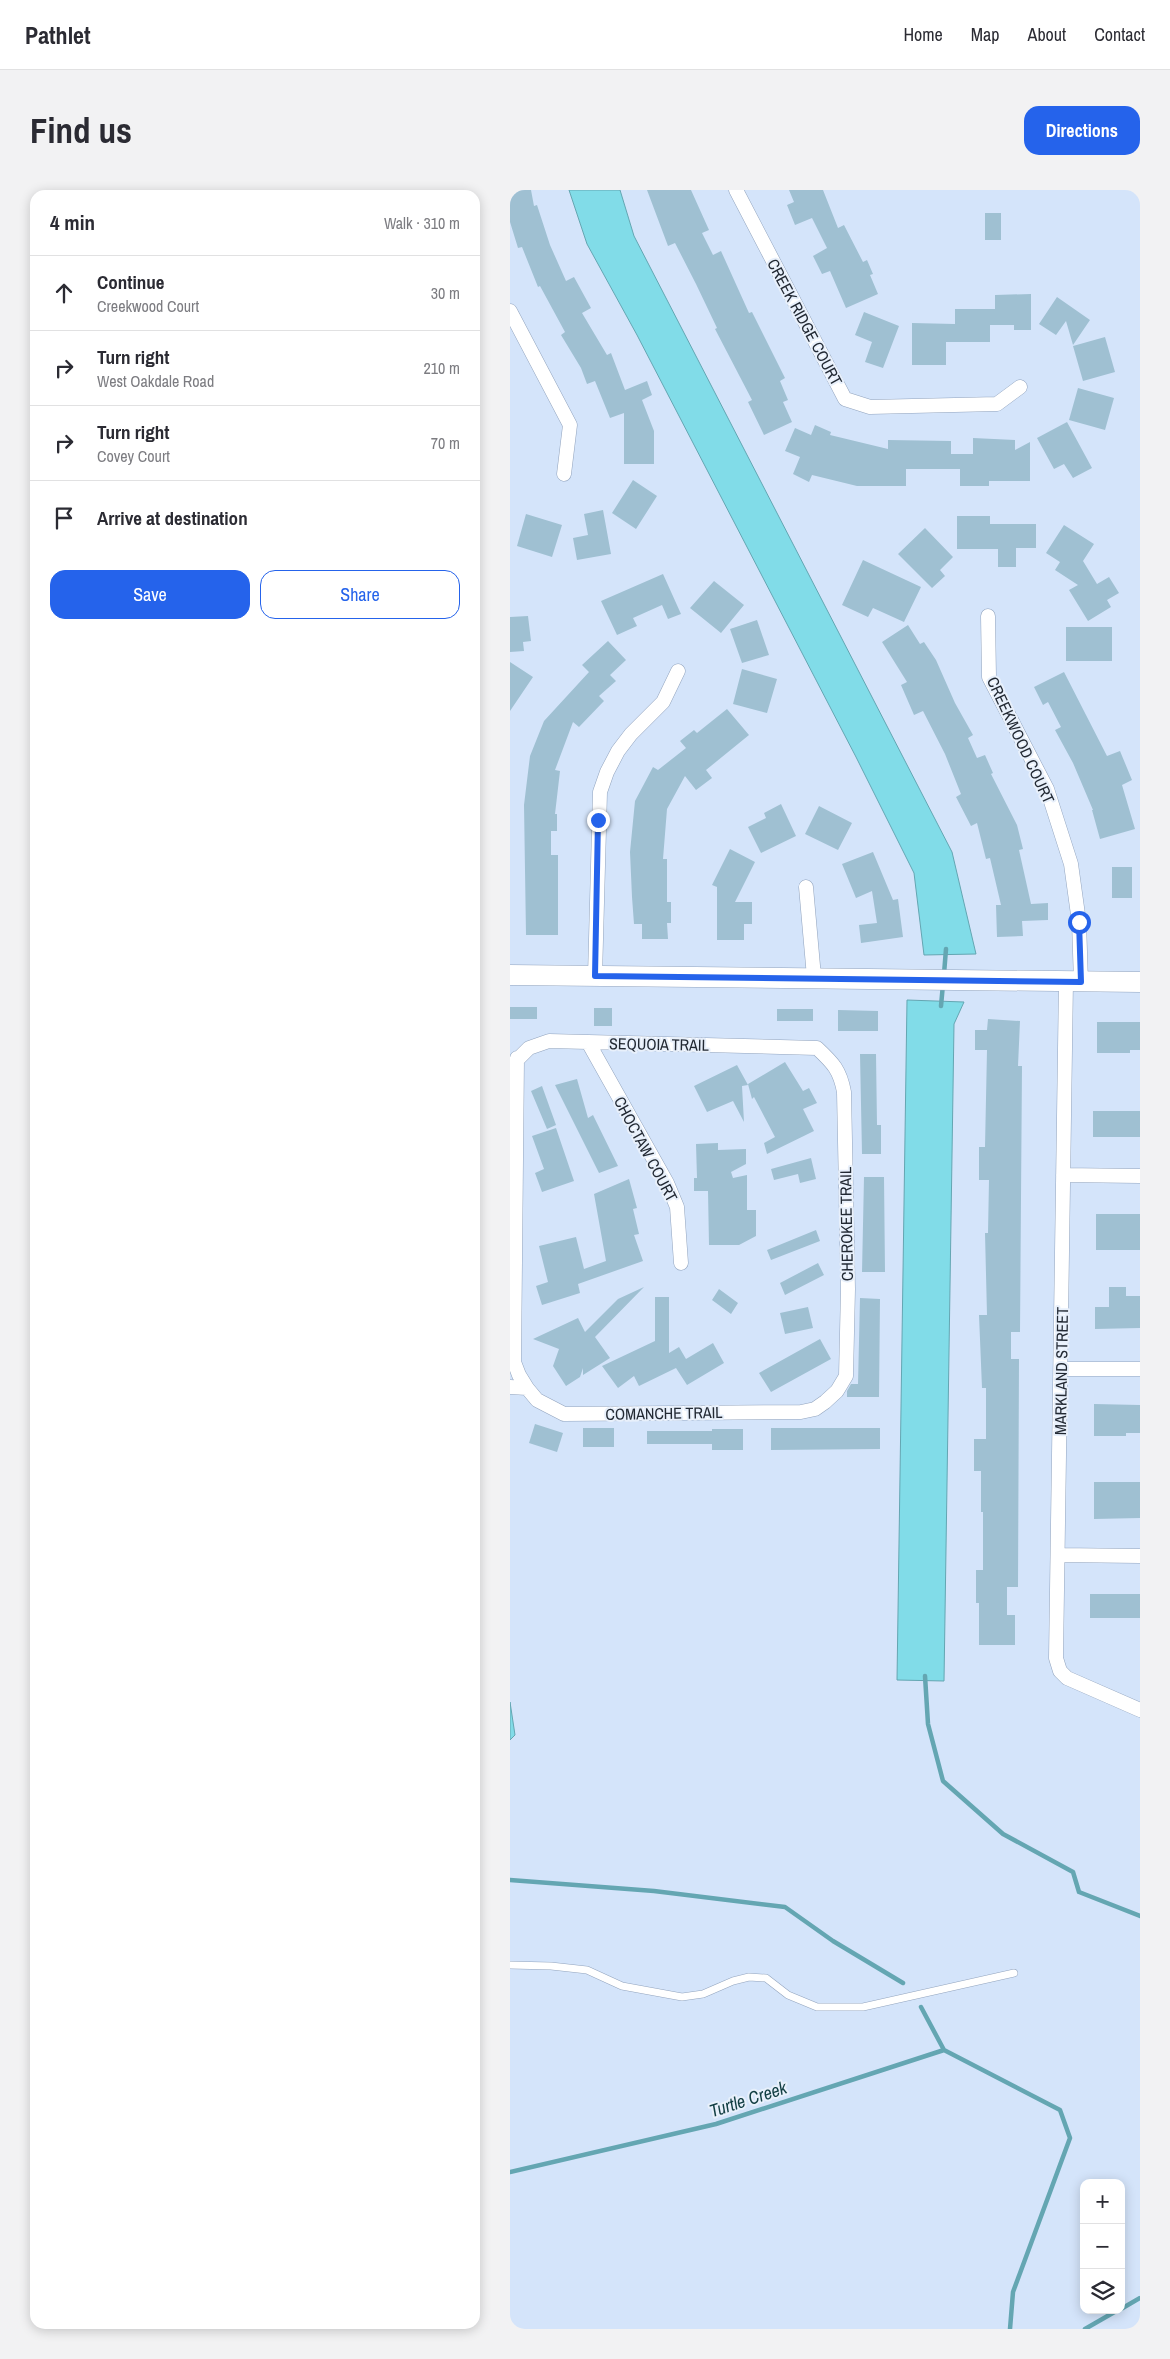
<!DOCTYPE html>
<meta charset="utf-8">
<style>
:root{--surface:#fff;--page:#f2f2f3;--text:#2b2b33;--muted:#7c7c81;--line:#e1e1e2;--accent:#2563eb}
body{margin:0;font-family:"Archivo Narrow",sans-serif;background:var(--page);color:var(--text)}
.controls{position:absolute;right:15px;bottom:15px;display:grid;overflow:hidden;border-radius:10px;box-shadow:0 2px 12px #0003}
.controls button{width:45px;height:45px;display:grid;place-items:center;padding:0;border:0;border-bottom:1px solid var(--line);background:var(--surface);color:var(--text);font:25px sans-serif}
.stop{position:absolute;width:15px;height:15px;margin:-11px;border:4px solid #2563eb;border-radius:50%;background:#fff}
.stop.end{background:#2563eb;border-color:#fff;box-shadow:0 1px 5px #0008}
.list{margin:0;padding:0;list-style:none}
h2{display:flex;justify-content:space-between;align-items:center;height:65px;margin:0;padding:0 20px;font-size:21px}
h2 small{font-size:16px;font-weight:400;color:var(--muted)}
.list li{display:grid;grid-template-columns:32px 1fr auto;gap:15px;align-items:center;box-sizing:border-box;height:75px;padding:0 20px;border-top:1px solid var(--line)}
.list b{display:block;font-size:19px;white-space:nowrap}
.list p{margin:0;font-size:16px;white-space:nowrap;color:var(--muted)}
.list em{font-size:16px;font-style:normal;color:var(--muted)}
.actions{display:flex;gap:10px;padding:15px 20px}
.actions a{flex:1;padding:11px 0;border:1px solid var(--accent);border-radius:15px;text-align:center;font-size:18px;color:var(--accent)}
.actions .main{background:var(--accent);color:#fff}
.icon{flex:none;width:28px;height:28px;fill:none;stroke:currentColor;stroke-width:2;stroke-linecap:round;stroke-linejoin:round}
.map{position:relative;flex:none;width:630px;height:2139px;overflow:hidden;border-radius:15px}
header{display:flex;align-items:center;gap:30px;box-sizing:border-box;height:70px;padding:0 25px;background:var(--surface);border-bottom:1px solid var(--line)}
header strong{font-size:24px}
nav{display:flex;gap:28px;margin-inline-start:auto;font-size:18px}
.intro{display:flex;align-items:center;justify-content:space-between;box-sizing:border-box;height:120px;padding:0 30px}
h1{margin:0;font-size:35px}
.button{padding:12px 22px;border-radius:15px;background:var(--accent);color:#fff;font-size:18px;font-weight:700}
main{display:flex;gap:30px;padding:0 30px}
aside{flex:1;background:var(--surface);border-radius:15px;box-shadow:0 2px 12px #0003}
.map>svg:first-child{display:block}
.water{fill:#81dce8;stroke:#64a6b2}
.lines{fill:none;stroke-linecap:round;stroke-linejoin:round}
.stream{stroke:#64a6b2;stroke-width:4.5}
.building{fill:#9fc0d2}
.lane-casing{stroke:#92a4be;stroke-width:8}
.street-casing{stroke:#92a4be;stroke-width:15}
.secondary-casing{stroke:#92a4be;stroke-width:21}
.lane{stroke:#fff;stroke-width:7}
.street{stroke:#fff;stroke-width:14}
.secondary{stroke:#fff;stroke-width:20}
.route{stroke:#2563eb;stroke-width:6}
.labels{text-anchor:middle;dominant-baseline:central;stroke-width:4;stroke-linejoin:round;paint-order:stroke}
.street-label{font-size:16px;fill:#222933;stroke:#e8f0fb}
.water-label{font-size:18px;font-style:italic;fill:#123e43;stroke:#e8f0fb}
</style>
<header>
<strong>Pathlet</strong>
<nav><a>Home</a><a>Map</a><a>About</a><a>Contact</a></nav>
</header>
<div class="intro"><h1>Find us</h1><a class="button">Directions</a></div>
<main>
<aside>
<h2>4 min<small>Walk · 310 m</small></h2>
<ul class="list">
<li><svg class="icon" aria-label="ahead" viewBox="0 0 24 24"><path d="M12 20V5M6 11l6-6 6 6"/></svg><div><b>Continue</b><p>Creekwood Court</p></div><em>30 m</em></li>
<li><svg class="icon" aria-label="right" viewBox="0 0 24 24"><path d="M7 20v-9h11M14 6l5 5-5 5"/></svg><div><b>Turn right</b><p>West Oakdale Road</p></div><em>210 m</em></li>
<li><svg class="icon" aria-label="right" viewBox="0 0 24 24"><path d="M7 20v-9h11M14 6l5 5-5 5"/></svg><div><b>Turn right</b><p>Covey Court</p></div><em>70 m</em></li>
<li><svg class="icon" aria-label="arrive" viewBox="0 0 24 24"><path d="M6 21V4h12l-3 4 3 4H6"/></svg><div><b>Arrive at destination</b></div></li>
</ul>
<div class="actions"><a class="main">Save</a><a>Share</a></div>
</aside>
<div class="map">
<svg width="630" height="2139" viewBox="0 0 630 2139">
<rect width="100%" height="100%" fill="#d4e4fa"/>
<path class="water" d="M59 0H110L124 46 442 662 466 764 414 765 404 683 346 567 127 145 77 54Z
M397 810 454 812 444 834 434 1491 387 1490Z
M0 1512 5 1545 0 1550Z"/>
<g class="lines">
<path class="stream" d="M434 784 436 759
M431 816 433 794
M415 1486 418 1534 433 1591 493 1644 563 1682 569 1702 630 1726
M0 1690 144 1701 275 1717 323 1751 393 1793
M411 1817 434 1860
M434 1860 550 1920 560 1948 503 2102 500 2139
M0 1982 206 1934 434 1860
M611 2119 630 2108
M575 2139 608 2120"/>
</g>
<path class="building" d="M0 0H21L24 16 27 15 40 55 56 91 64 87 81 118 72 123 97 165 101 163 115 200 137 191 142 205 132 210 144 241V274H114V223L100 228 85 191 77 194 71 178 51 145 55 142 30 96 28 97 12 57 8 58 0 32Z
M137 0H181L199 40 192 43 203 65 211 61 239 123 242 122 275 188 270 191 278 210 273 212 282 232 254 245 238 212 242 210 205 139 207 138 186 94 165 53 158 56Z
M279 0H313L328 38 334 35 353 72 357 70 363 84 360 85 368 104 336 118 320 81 312 84 303 66 317 58 302 28 285 35 277 15 284 12Z
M475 23H491V50H475Z
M521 104V140H504V135H480V152H436V175H402V133L445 134V119H485V105Z
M547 107 580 130 563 155 556 131 546 145 529 134Z
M354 122 389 136 373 178 355 172 362 152 345 145Z
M595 147 605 182 573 191 563 156Z
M568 198 604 208 595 240 559 230Z
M557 232 582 278 563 288 554 274 544 279 527 248Z
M305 235 321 242 320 245 378 259V250L441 251V264H463V248L505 250V260L520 252V291H479V296H450V279H396V296H347L302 285 299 292 283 284 290 267 275 261 285 238 301 245Z
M123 290 147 306 126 339 102 323Z
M93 320 101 364 67 370 63 348 78 345 74 324Z
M16 324 52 335 42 367 7 356Z
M447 326H480V334H526V358H506V377H488V359H447Z
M554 335 584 354 573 371 587 394 599 387 609 403 597 410 601 417 578 431 559 400 568 395 545 380 550 372 536 363Z
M415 338 443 367 430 380 435 386 422 398 388 364Z
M353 370 411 397 394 432 363 418 358 427 332 415Z
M153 384 171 424 158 429 152 415 123 428 127 436 107 445 91 411Z
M204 391 234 415 211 443 180 418Z
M18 426 21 451 13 452 14 461 0 462V427Z
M247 430 259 465 232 473 220 439Z
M398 435 410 454 414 452 426 470 445 513 463 545 458 548 467 568 475 565 483 583 481 584 507 635 513 659 509 660 521 714 538 713V730L512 731 513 746 487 747 486 715H491L480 668 476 669 467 633 461 636 446 607 451 604 435 564 413 521 404 525 391 495 397 492 372 452Z
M556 437H602V471H556Z
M98 451 116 470 100 485 106 491 89 506 94 511 69 537 63 532 45 580 50 581 45 624H47V641H41V665H48V745H16L14 615 20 566 34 531 79 482 72 475Z
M0 472 23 487 0 521Z
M232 479 267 489 257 523 223 514Z
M554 482 597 566 610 561 622 590 612 595 625 639 590 649 582 620H583L563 573 545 540 551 537 538 512 533 515 524 497Z
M217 519 239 545 196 580 202 588 186 600 175 586 157 619 153 669H157V712H161V733H157L158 749H132V734H124L122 707 120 662 125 611 143 577 148 580 176 558 170 551 184 540 187 543Z
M271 614 286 646 251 663 238 637 256 628 254 623Z
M309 616 342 633 328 660 295 644Z
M220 659 245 672 225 712H242V734H234V750H207V697L202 695Z
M363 662 383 710 388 709 393 747 351 753 349 735 367 733 362 701 346 708 332 674Z
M602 677H622V708H602Z
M0 817H27V829H0Z
M84 818H102V836H84Z
M267 819H303V831H267Z
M328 820 368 821V841H328Z
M478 829 510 831 508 876H512L510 1142H501V1169H509L508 1397H497V1425H505V1455H469V1413H466V1380H473V1322H471V1281H464V1249H476V1198H472L469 1125H477L475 1043H478L479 990H469V957H475L477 860H465V840H477Z
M587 832H630V860H620V863H587Z
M350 864H366L367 935H371V964H352Z
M275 872 293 901 299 898 307 913 293 919 304 941 257 964 254 953 265 947 244 907 242 909 238 894Z
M227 875 238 895 232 896 234 932 223 911 197 922 184 896Z
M67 889 78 928 83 925 108 976 89 983 45 895Z
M32 896 46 935 37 939 21 901Z
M583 921H630V947H583Z
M46 938 64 991 32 1002 25 983 34 979 22 946Z
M208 953V960L236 959V974L221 982 223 988 237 985V1020H246V1046L229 1055H199L198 1001H184V988H187L186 954Z
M301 968 306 989 290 993 288 984 264 990 261 979Z
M354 987H374L375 1082H352Z
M119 989 127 1018 123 1019 129 1044 124 1045 133 1071 68 1094 70 1103 32 1115 26 1096 38 1092 29 1056 66 1047 74 1079 96 1071 84 1004Z
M586 1024H630V1060H586Z
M306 1040 310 1051 261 1070 257 1060Z
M308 1073 314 1085 275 1105 270 1093Z
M134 1097 85 1147 100 1168 73 1185V1178L70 1187 56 1196 43 1176 49 1159 23 1149 68 1128 75 1142 108 1109Z
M599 1097H616V1106H630V1138L585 1139V1117H599Z
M209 1099 228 1113 221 1124 202 1110Z
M145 1107H159V1163L169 1157 176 1169 203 1153 214 1173 177 1195 166 1178 129 1196 124 1186 108 1198 92 1176 145 1151Z
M350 1108 370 1109 369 1207H337V1201L341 1194H348Z
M298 1117 303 1138 275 1144 270 1123Z
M310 1149 321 1169 261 1202 249 1183Z
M584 1214 630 1215V1243H616V1246H584Z
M25 1234 53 1243 47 1262 19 1253Z
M73 1238H104V1257H73Z
M261 1238H370V1259L261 1260Z
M202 1239H233V1260H202V1254H137V1241H202Z
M584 1292H630V1328L584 1329Z
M580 1404H630V1428H580Z"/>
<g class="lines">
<defs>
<path id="lane" d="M0 1775 41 1776 77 1780 112 1796 172 1807 193 1804 223 1791 239 1787 256 1788 278 1805 307 1817H353L504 1783"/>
<path id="street" d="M226 0 335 209 360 217 487 214 510 197
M0 121 60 235 54 284
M478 426 479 487 537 599 561 674 569 732 571 792
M296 697 304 787
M85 786 90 602 97 582 108 561 121 544 153 512 168 481
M556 791 546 1468 550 1481 557 1488 630 1520
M78 852 157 993 167 1017 171 1073
M7 868 4 1172 9 1185 17 1198
M0 877 19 858 39 851 307 858C323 873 330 880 334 902L338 1099 336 1186 327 1201 315 1212 305 1219 291 1222 54 1224 27 1210 17 1198 0 1197
M553 985 630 986
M551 1179H630
M549 1365 630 1366"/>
<path id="secondary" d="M0 785 630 792"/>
</defs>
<use href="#lane" class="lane-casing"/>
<use href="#street" class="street-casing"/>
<use href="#secondary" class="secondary-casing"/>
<use href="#lane" class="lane"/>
<use href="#street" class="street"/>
<use href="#secondary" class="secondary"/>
</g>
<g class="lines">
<path class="route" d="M88 630 85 786 571 792 569 732"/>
</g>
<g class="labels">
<g class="street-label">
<text transform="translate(295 132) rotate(62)">CREEK RIDGE COURT</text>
<text transform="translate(511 550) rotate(65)">CREEKWOOD COURT</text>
<text transform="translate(149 854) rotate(1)">SEQUOIA TRAIL</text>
<text transform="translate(136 959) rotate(62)">CHOCTAW COURT</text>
<text transform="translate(336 1034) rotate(-91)">CHEROKEE TRAIL</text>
<text transform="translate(551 1181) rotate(-89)">MARKLAND STREET</text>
<text transform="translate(154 1223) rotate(-1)">COMANCHE TRAIL</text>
</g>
<g class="water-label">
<text transform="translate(238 1909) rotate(-18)">Turtle Creek</text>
</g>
</g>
</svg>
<div class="controls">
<button>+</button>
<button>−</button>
<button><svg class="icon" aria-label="layers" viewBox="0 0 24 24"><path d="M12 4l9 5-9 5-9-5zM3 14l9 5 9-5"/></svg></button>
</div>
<div class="stop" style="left:569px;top:732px"></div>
<div class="stop end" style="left:88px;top:630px"></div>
</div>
</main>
